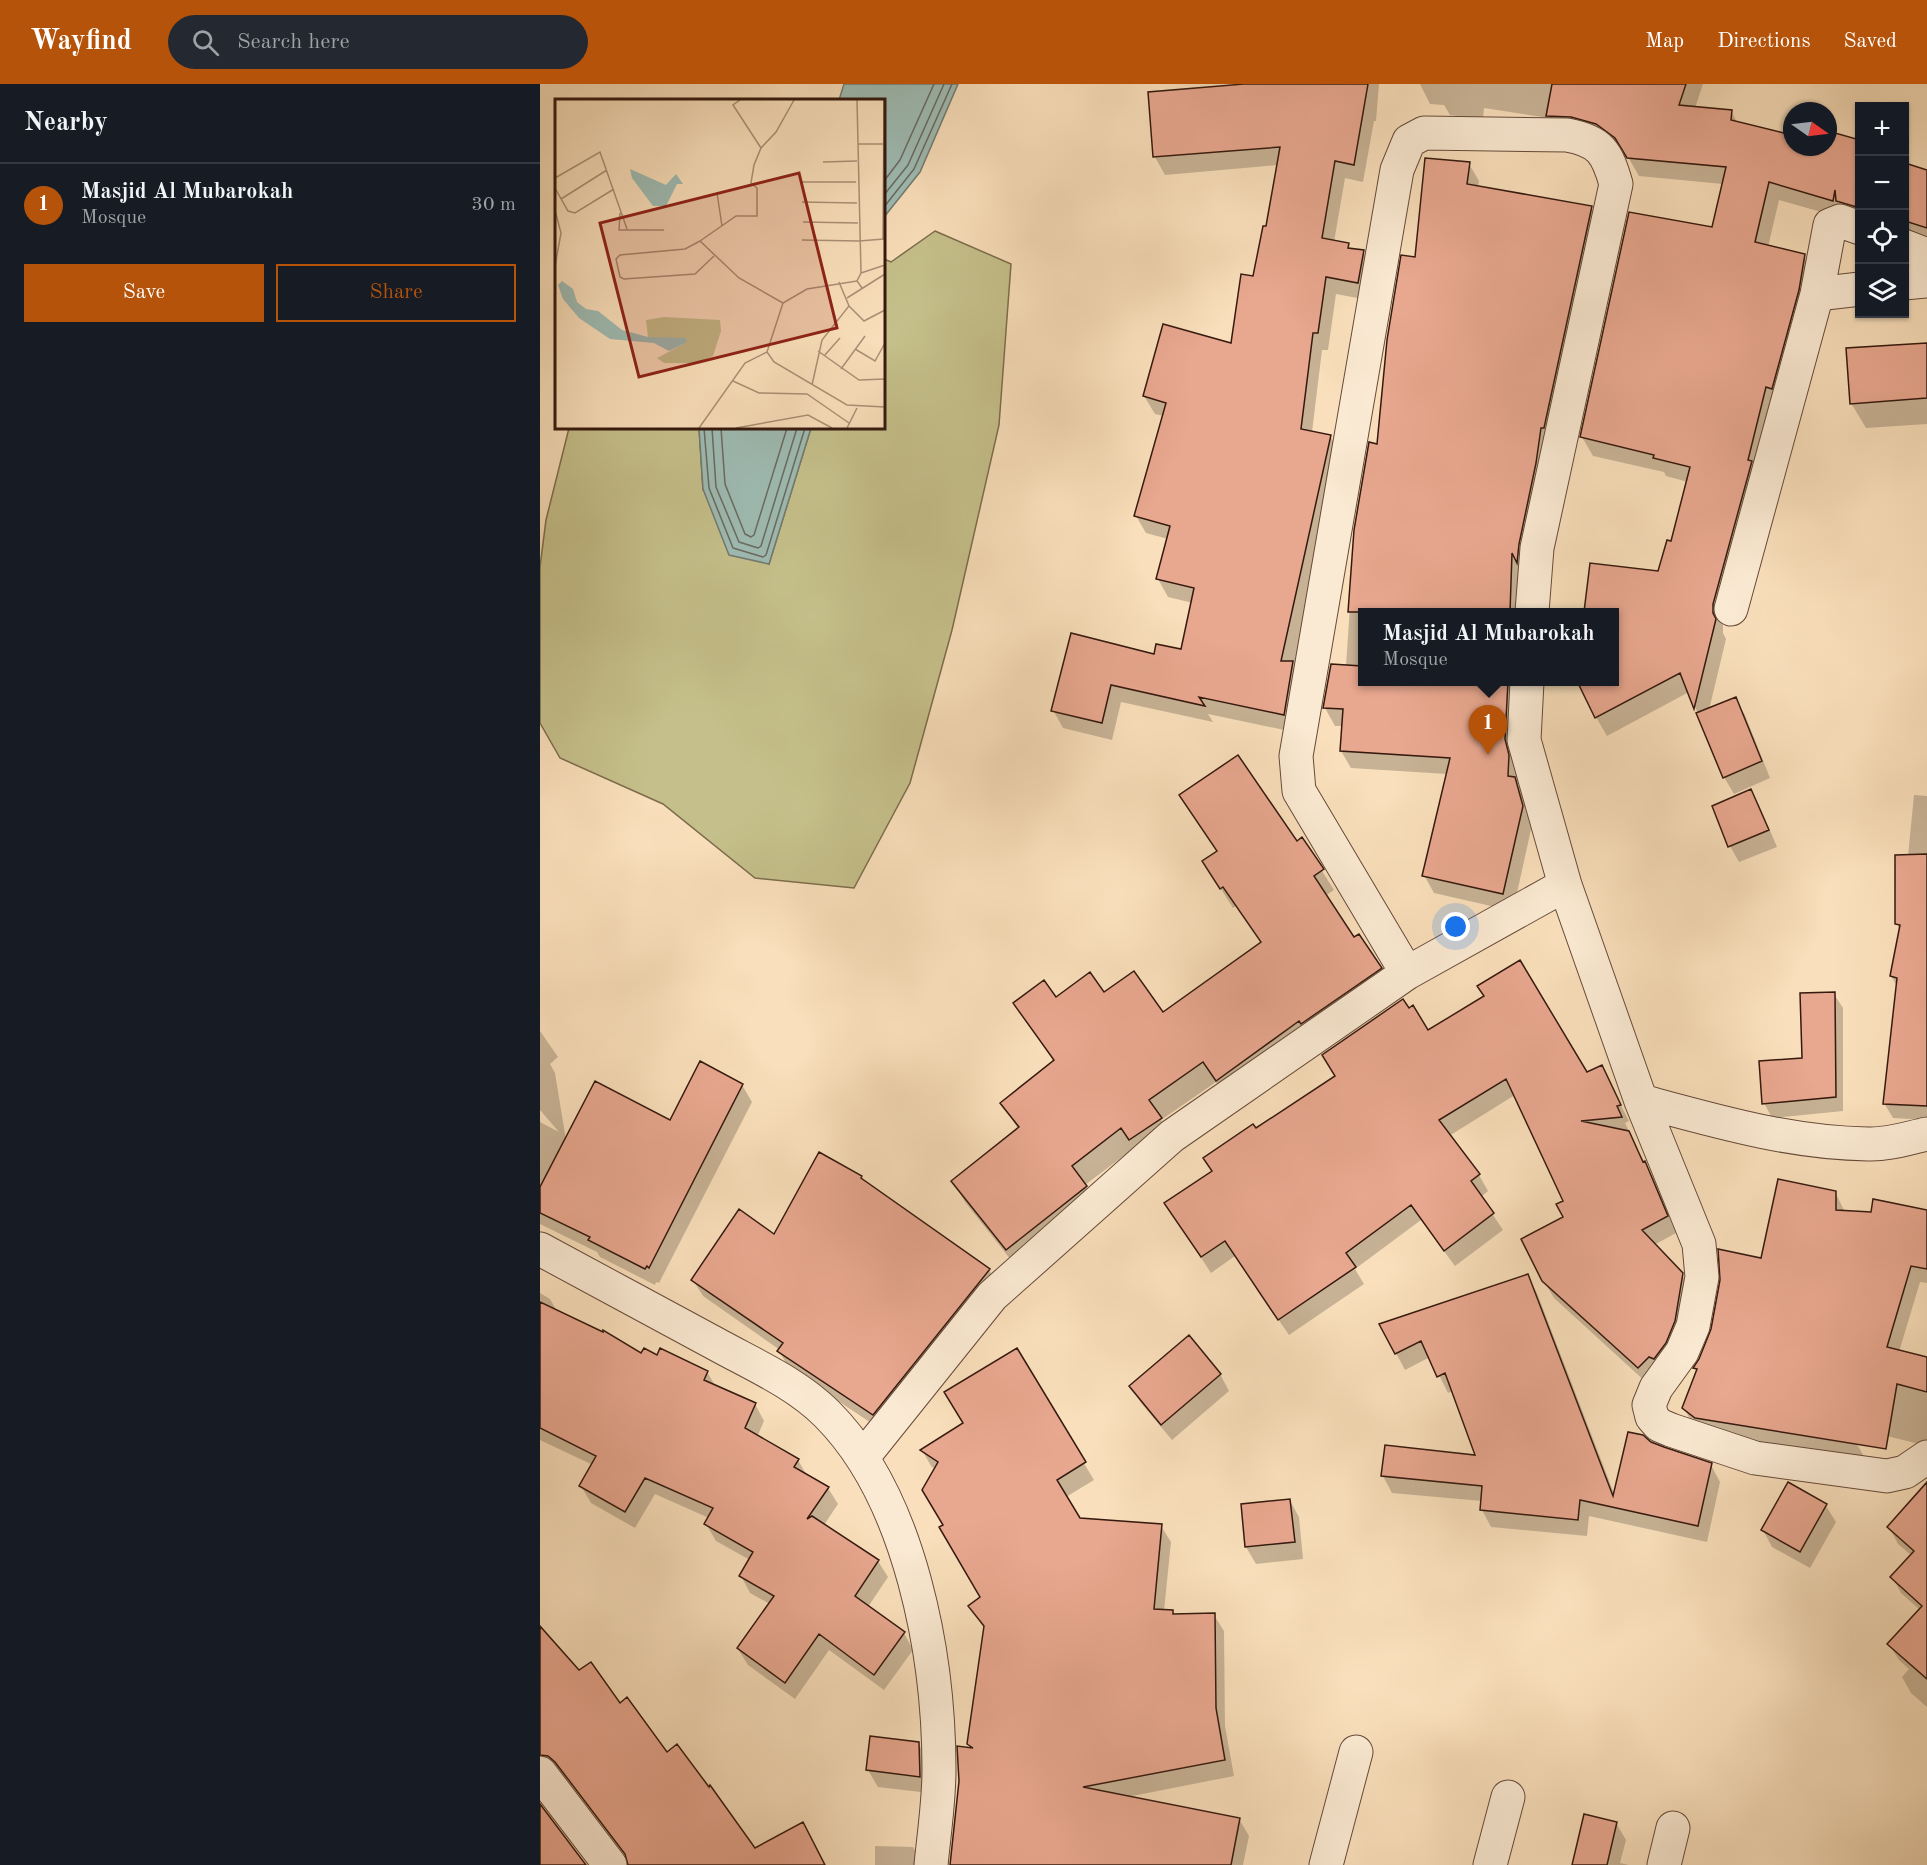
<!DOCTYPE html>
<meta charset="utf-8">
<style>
:root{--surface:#171b24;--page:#242831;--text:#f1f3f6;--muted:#9ea1a6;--line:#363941;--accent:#b45309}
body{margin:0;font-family:"Old Standard TT",serif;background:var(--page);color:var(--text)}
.controls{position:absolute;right:18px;top:18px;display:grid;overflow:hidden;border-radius:0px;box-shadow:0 2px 4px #0004}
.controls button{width:54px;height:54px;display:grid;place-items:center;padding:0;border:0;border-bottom:2px solid var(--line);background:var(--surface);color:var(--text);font:30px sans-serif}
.compass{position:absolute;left:1243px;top:18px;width:54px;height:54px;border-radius:50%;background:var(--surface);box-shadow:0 2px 4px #0004;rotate:104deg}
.you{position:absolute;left:916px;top:843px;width:21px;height:21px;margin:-15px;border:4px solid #fff;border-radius:50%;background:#1a73e8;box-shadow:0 0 0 9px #1a73e833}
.badge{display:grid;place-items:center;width:39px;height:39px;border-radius:50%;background:var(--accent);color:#fff;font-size:20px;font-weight:700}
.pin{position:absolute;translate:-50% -50px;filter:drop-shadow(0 2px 3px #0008)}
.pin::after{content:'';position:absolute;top:32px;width:21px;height:18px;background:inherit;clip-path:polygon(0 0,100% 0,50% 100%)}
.popup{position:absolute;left:818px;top:524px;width:261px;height:78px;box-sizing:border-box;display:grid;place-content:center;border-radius:0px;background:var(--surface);filter:drop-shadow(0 2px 4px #0005);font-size:20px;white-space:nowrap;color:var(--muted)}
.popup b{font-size:22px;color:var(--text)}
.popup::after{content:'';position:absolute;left:50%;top:100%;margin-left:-12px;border:12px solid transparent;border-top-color:var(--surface)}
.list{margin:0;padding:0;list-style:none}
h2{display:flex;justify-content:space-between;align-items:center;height:78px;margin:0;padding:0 24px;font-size:26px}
h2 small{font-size:20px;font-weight:400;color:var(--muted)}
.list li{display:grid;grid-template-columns:39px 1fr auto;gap:18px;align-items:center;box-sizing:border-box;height:84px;padding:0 24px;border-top:2px solid var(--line)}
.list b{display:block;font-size:22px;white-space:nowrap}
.list p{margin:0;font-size:20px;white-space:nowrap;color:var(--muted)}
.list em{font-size:20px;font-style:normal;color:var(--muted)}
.actions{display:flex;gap:12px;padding:18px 24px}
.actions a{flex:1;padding:14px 0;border:2px solid var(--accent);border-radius:0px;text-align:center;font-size:21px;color:var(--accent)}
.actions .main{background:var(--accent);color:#fff}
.icon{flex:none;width:33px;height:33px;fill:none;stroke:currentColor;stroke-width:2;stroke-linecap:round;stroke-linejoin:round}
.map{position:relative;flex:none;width:1387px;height:1781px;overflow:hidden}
header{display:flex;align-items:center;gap:36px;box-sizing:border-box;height:84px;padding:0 30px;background:var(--accent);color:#fff}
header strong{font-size:28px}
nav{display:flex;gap:33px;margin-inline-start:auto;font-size:21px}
.search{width:420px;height:54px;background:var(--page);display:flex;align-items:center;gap:15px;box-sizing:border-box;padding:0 21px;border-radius:33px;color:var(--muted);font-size:22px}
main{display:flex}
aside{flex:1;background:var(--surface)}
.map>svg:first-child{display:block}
.green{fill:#c5c08b;stroke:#7d6c4c;stroke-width:1.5}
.water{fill:#9ebcb4;stroke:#747b72;stroke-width:1.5}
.shadow{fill:#0003}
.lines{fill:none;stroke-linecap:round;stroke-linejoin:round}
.shore{stroke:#6a6a61;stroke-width:1.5}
.building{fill:#e8a78f;stroke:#35190e;stroke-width:1.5}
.street-casing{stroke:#664a39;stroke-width:35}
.street{stroke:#fbead3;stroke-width:33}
.inset-road{fill:none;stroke:#ab9076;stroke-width:1.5}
.view{fill:#8f2418;fill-opacity:0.15;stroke:#8f2418;stroke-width:3}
.inset-edge{fill:none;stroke:#35190e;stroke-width:3}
</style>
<header>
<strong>Wayfind</strong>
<div class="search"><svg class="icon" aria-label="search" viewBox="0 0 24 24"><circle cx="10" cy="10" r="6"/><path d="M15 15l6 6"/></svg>Search here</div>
<nav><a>Map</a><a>Directions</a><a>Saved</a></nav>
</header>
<main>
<aside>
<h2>Nearby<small></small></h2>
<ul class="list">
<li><span class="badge">1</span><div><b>Masjid Al Mubarokah</b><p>Mosque</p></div><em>30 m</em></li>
</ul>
<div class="actions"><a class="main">Save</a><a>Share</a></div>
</aside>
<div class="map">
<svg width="1387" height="1781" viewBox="0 0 1387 1781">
<rect width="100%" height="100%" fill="#f9dfbb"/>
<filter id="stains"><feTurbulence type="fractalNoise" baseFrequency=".00333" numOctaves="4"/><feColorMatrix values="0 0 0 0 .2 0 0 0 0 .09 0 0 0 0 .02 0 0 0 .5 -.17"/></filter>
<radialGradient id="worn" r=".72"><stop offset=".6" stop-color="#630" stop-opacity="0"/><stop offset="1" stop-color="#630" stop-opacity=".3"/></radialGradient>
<path class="green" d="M395 147 471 180 459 341 412 546 370 699 314 804 215 794 123 720 20 674 0 639V483L6 436 29 344H159L163 406 229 480 271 344H344V175L351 178Z"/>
<path class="water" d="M304 0H418L380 88 344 133V16H299Z
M159 344H271L229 480 189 471 163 405Z"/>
<path class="shadow" d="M722 0H839L836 37H834L823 98 805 94 794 158 808 160 811 166 823 167 833 185 828 216 796 210 788 266H782L772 348 790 352 800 370 754 581 763 596 754 648 668 630 673 638 581 618 572 656 523 644 513 626 615 572 642 567 653 519 628 513 618 495 628 455 606 449 596 432 624 332 615 330 604 312 692 261 715 194 727 144 738 81 625 91 615 73 610 10Z
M880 0H1163L1155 24 1191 27 1198 40 1252 52V63L1320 68V139L1239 116 1228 163 1264 172 1275 190 1183 540V549L1186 555 1169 626 1195 615 1205 631 1230 694 1194 710 1184 693 1149 608 1067 652 1056 633 1074 598V528H1046L1052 481 1120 489 1132 459 1148 398 1126 392 1124 388 1053 372 1042 353 1173 145 1183 100 1099 92 1088 73 1068 59 1009 34 944 24 943 35 910 31 904 21 890 20Z
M929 80 939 97 938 103 1051 123 1061 141 984 528H822V598H980L978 701 984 712 992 741 973 827 894 809 884 791 907 690 811 684 801 667 803 642H795L785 624 792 581 806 582 815 447 838 362 877 175Z
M1364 81 1387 87V159L1364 152Z
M1387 260V340L1326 344 1311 319 1308 265Z
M1211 707 1220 723 1237 763 1199 778 1190 762Z
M1374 711 1387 712V1036L1353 1034 1344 1019 1357 902 1351 892 1360 846 1357 840 1368 772Z
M641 712 757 759 762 755 794 806 785 812 814 855 841 884 852 905 689 1016 676 998 621 1036 632 1055 602 1076 594 1064 545 1101 558 1123 479 1186 425 1118 413 1098 478 1045 462 1019 514 978 475 919 564 910 623 930 722 860 696 822 693 824 664 778 678 768Z
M1294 910 1303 924V1027L1232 1034 1224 1019 1263 975Z
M0 947 18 973 10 980 15 989 26 1056 130 1038 202 1001 212 1018 119 1199 116 1198 115 1201 60 1173 57 1168 0 1140V1038L19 1048 0 1026Z
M887 948 1047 990 1061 983 1089 1037 1085 1039 1090 1049H1088L1114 1095 1136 1149 1114 1161 1142 1190 1151 1207 1144 1254 1108 1300 1014 1214 1004 1197 1025 1134V1117L975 1011 909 1052 939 1091 948 1107 941 1113 963 1146 915 1182 881 1136 815 1185 824 1200 749 1251 695 1172 671 1189 636 1135 673 1088 716 1046Z
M321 1093 325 1099 449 1186 458 1202 343 1347 249 1284 239 1267 240 1266 163 1212 153 1196 234 1152Z
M1295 1108 1305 1128 1333 1130 1334 1116 1387 1127V1199L1380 1198 1359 1268 1387 1274V1362L1291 1338 1318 1362 1326 1376 1166 1350 1153 1341 1144 1324 1157 1288 1155 1284 1222 1176Z
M987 1192 997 1209 1075 1412 1111 1359 1171 1381 1180 1398 1167 1458 1049 1432 1047 1452 951 1443 942 1426V1417L852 1409 843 1392 937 1372 913 1307 908 1309 890 1273 865 1286 841 1241Z
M0 1209 10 1215 18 1229 101 1271 118 1273 167 1288 176 1303 215 1320 224 1337 217 1353 258 1376 267 1392 288 1404 298 1420 284 1441 338 1477 348 1493 328 1523 364 1549 373 1566 344 1606 289 1566 255 1615 208 1581 198 1565 230 1520 210 1509 201 1492 210 1476 176 1457 166 1440 169 1434 115 1410 95 1444 51 1419 41 1402 53 1381 0 1356Z
M476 1266 554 1396 526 1413 539 1435 621 1442 631 1458 624 1527H632L634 1531H674L684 1547 685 1642 694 1692 587 1713 699 1735 709 1752 703 1781H411L432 1665 429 1659 445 1546 430 1523 442 1513 405 1442 395 1385 391 1382 382 1366 424 1340Z
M680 1290 689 1307 632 1356 601 1319 591 1302Z
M1248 1400 1286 1422 1296 1438 1270 1484 1232 1463 1223 1446Z
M1376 1413 1387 1423V1623L1371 1609 1362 1593 1369 1585 1359 1576 1349 1560 1380 1526 1361 1509 1352 1493 1371 1471 1358 1460 1349 1443Z
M750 1417 759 1433 763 1475 716 1480 706 1463 702 1422Z
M0 1545 39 1588 79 1621 214 1766 285 1781H90V1778L27 1695 18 1689 0 1691Z
M378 1659 388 1676 389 1709 338 1703 328 1686Z
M1044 1731 1076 1739 1086 1756 1080 1779 1089 1781H1032Z
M335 1762 373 1763 383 1781H335Z"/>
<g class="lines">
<path class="shore" d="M344 97 360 76 394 0
M344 111 368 81 404 0
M344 123 374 85 412 0
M164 344 169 404 193 464 223 473 226 471 265 344
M172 344 176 403 199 458 218 464 221 462 257 344
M181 344 185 400 205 450 211 453 214 451 247 344"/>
</g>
<path class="building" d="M704 0H828L814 81 795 77 782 154 809 159 808 164 824 166 818 199 786 193 778 249H773L761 345 791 351 741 577H753L744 631 659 613 665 622 571 601 562 639 511 627 531 549 614 570 616 560 641 565 654 504 616 495 630 442 594 432 626 319 603 312 623 240 691 259 701 190 713 192 723 142H726L740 63 613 73 608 8Z
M1012 0H1146L1139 21 1192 26 1191 36 1252 51V63H1288V47L1320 56V124L1296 117 1295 106 1293 117 1229 98 1215 158 1265 170 1259 206 1232 305 1226 303 1208 376 1212 377 1173 520V529L1176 535 1154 625 1140 589 1055 634 1037 597H1074V528H1044L1050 479 1118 487 1127 456 1131 457 1150 383 1113 374 1114 371 1040 353 1089 128 1172 143 1186 83 1087 74 1075 54 1056 40 1031 33 1006 32Z
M885 74 930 78 927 100 1052 122 1004 344H1001L996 379 979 460 977 479 972 469 970 528H808L814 446 829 358 837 360 847 256 861 171 875 173Z
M1365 79 1387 86V144L1365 137Z
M1387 259V314L1310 320 1306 264Z
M791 580 822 582V597H968L965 655 969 671 968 692 975 693 983 722 963 810 882 792 910 674 800 667 803 625 783 624Z
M1196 613 1222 677 1183 694 1156 629Z
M698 671 757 757 762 753 784 785 774 792 814 853 819 850 842 884 761 940 759 937 676 997 663 978 609 1016 622 1034 589 1056 581 1044 532 1082 547 1102 466 1166 411 1097 479 1043 460 1019 514 976 473 919 504 896 516 913 550 888 564 908 594 887 623 928 721 858 683 803 680 805 662 777 677 767 639 711Z
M1211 705 1229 746 1188 763 1172 722Z
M1387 770V1022L1343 1020 1357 894 1350 892 1360 841 1355 840V771Z
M980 876 1047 988 1062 981 1081 1021 1077 1022 1082 1033 1041 1037 1089 1047 1103 1078 1105 1077 1128 1132 1102 1146 1143 1189 1135 1237 1126 1259 1114 1275 1109 1273 1098 1284 1002 1197 981 1155 1023 1133 1016 1120 1023 1117 966 995 899 1036 940 1090 931 1097 954 1129 904 1167 871 1121 806 1169 816 1183 738 1236 685 1157 661 1173 624 1119 672 1087 663 1074 713 1040 716 1044 795 992 782 971 863 915 869 924 873 921 888 946 944 912 937 902Z
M1295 908 1296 1013 1222 1020 1219 977 1262 974 1260 909Z
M160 977 203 1000 109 1184 107 1182 105 1185 48 1156 50 1153 0 1129V1103L55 997 130 1036Z
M279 1068 322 1092 321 1094 450 1185 333 1331 237 1267 243 1259 151 1196 199 1125 234 1150Z
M1238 1095 1296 1107V1126L1331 1128 1333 1115 1387 1126V1185L1371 1182 1347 1263 1387 1273V1308L1357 1300 1346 1365 1155 1334 1142 1324 1157 1285 1153 1284 1159 1275 1171 1245 1180 1196 1178 1165 1221 1174Z
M988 1190 1073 1412 1088 1348 1103 1351 1111 1358 1124 1363 1172 1379 1158 1442 1040 1416 1038 1436 940 1426 942 1402 841 1392 845 1361 935 1371 905 1289 897 1293 881 1257 855 1270 839 1240Z
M0 1218 63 1248V1246L101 1269 104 1264 117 1271 120 1264 168 1287 164 1296 216 1319 205 1344 259 1375 254 1383 289 1403 267 1435 272 1432 339 1476 315 1512 365 1548 334 1591 279 1550 245 1599 197 1564 234 1512 199 1492 213 1468 164 1440 173 1424 105 1394 85 1428 39 1402 56 1372 0 1344Z
M649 1251 681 1290 621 1341 589 1302Z
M477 1264 546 1378 517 1396 540 1434 622 1440 614 1525 633 1526V1530L675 1529 676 1624 685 1676 543 1703 700 1734 691 1781H410L419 1697 417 1662 433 1664 427 1660 444 1542 428 1522 440 1513 399 1443 403 1441 382 1406 398 1378 380 1366 423 1339 404 1308Z
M1248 1398 1287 1420 1260 1468 1221 1446Z
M1387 1398V1595L1347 1560 1382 1522 1350 1493 1374 1467 1347 1443Z
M750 1415 755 1458 705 1463 701 1420Z
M0 1542 39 1586 51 1578 80 1619 87 1613 127 1668 137 1660 169 1703 170 1701 215 1764 263 1738 285 1781H88L85 1770 15 1678 8 1672 0 1671Z
M330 1652 379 1658 380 1693 326 1686Z
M0 1720 46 1781H0Z
M1044 1730 1077 1738 1067 1781H1032Z"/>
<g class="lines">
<defs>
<path id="street" d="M1364 162 1387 171
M1364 199 1387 197
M1277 210 1320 205
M1191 525 1277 210 1290 141 1300 137 1320 144
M1025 801 1101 1017 1159 1160 1162 1193 1153 1242 1142 1268 1116 1304 1109 1321 1112 1333 1119 1341 1131 1346 1215 1374 1347 1392 1365 1388 1387 1373
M867 889 759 707 756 672 857 86 869 57 884 49 1027 51C1060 57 1067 68 1076 100L997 464 992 528
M1101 1017C1175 1037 1250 1059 1328 1060 1347 1061 1368 1054 1387 1050
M0 1165C59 1197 117 1228 176 1260 214 1281 256 1299 287 1330 371 1414 399 1572 399 1686 399 1717 394 1750 391 1781
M323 1373 452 1212 632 1052 867 889 1025 801 984 656 987 598
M0 1689 70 1781
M786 1781 816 1668
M950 1781 968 1713
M1124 1781 1133 1744"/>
</defs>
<use href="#street" class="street-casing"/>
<use href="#street" class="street"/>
</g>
<g transform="translate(15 15)">
<rect width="330" height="330" fill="#f9dfbb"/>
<path d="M109 218 165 221 166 232 158 257 142 264H109L102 259 131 244 93 238 91 221Z" fill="#c5c08b"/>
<path d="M75 70 111 86 121 75 128 85H122L111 107H98L77 79ZM7 182 18 190 22 203 31 210 43 212 67 231 93 238 131 239V244L114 252 99 244 55 240 24 219 8 200 3 186Z" fill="#9ebcb4"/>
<path class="inset-road" d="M185 1 178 6 206 49M302 1 306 174 302 182 307 189M303 45H330M268 63 302 62M0 79 45 53 72 130M247 83H301M0 89 13 112 20 114 59 90M162 94 167 127M6 100 52 71M247 103 302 104M0 111 6 134 0 167M65 114 64 131H109M248 123 303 124M328 140 329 1M247 141 304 142M145 142 181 117H202V89L196 84 199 66 206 49 221 33 239 1M304 142 329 140M159 157 140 175 69 180 65 178 61 160 65 156 130 150 145 142 184 179 228 204M306 174 330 166M292 199 330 175M294 207 309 222 330 211M300 250 320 262 330 244M263 252 304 281 330 280M212 253 219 263 292 306 330 308M269 257 285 239M286 270 310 237M178 282 204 294 252 295 294 324M257 286 267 241 294 207 284 183M144 329 190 264 212 253 228 204 252 190 302 182M181 329 253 316 277 329M292 329 302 309"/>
<path class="view" d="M244 74 282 229 84 278 45 124Z"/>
<rect width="330" height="330" class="inset-edge"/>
</g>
<rect width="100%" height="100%" filter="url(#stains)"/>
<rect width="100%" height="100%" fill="url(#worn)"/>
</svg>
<div class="controls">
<button>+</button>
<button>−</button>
<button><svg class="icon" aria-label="locate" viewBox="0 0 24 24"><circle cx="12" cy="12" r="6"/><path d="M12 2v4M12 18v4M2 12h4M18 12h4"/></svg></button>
<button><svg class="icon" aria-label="layers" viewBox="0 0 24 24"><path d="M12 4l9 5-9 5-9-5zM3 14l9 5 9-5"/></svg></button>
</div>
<svg class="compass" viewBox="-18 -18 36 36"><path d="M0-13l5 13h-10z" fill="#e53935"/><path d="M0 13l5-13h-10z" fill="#9ea1a6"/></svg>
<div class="you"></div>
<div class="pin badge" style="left:948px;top:671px">1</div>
<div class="popup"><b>Masjid Al Mubarokah</b>Mosque</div>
</div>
</main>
